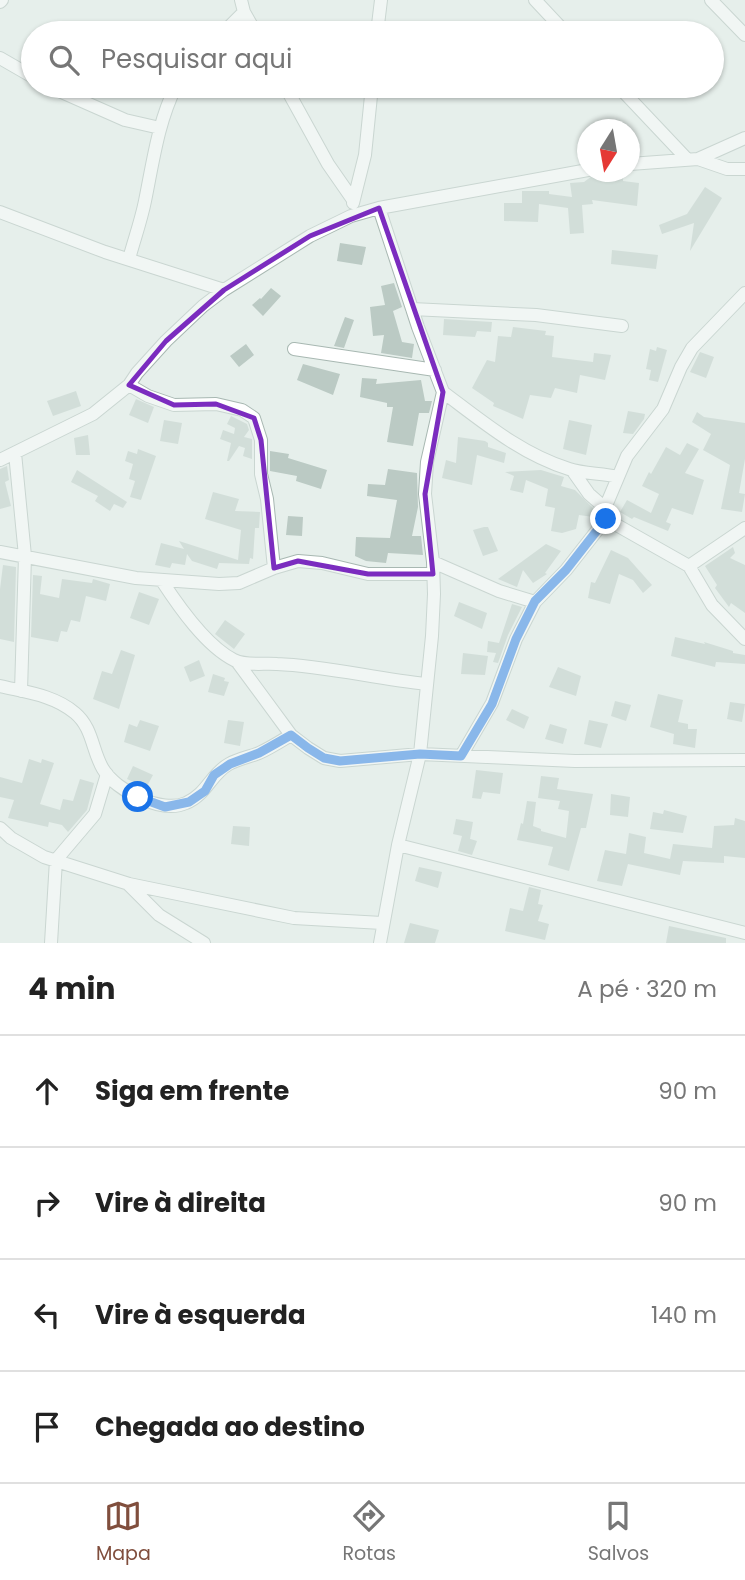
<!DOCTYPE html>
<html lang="pt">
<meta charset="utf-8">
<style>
:root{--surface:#fff;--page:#f2f2f2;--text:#222;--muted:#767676;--line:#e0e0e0;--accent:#804e3d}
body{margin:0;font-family:Poppins,sans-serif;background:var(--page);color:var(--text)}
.compass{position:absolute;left:577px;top:119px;width:63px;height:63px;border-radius:50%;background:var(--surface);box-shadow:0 2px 5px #0004;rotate:191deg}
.stop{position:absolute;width:21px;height:21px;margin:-16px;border:5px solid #1a73e8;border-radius:50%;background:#fff}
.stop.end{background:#1a73e8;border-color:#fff;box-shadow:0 2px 7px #0008}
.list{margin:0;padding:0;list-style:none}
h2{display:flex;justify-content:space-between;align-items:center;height:91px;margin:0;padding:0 28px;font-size:30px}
h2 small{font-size:23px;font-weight:400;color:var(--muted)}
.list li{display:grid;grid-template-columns:46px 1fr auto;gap:21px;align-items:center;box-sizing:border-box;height:112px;padding:0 28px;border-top:2px solid var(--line)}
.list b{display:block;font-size:26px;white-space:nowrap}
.list em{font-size:23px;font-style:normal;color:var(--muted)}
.icon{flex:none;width:38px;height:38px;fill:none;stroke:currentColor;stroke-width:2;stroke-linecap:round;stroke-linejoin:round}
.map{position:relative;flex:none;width:745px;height:943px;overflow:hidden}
.search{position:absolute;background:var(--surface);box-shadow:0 2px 5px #0004;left:21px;right:21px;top:21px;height:77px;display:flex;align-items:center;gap:18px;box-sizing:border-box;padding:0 24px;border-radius:38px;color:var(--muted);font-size:26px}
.sheet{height:539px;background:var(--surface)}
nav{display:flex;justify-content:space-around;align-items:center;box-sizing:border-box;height:98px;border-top:2px solid var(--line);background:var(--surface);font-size:19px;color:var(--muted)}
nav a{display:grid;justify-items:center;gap:4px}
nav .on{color:var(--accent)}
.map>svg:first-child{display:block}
.building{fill:#bbcac4}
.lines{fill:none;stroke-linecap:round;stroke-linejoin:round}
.minor-casing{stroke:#a8b8b2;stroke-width:14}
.minor{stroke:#fff;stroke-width:12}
.route{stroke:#1a73e8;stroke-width:9}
.marked{fill:none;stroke:#7b2cbf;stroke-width:5;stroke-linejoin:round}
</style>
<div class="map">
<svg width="745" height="943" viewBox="0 0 745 943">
<rect width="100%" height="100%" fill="#e6efeb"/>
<path class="building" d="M603 172H623V181L639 183 637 206 592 200 593 204 582 205 584 233 570 234 568 208 539 204 538 222 504 221V203H522V191H549V194L572 197 570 183 584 182 596 173Z
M705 187 722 198 690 251 694 223 662 234 659 225 687 214Z
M340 243 366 247 362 265 337 261Z
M612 250 658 255 656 269 611 264Z
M394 283 402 307 393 311 402 342 414 344 412 358 381 353 384 335 373 336 370 307 385 305 381 286Z
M271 288 281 296 263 316 252 305 260 298 261 299Z
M345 317 354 320 344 348 334 346Z
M444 319 492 322 491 332 477 331 475 337 443 335Z
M513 327 546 331 545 335 554 336 552 357 593 362 594 353 611 355 605 380 580 375 577 393 555 388 551 398 530 395 523 419 493 406 494 403 472 388 487 360 495 362 498 336 511 337Z
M246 344 254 355 239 367 230 356Z
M657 347 667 350 658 382 649 380 651 370 646 369 650 349 656 351Z
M700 352 714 357 706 378 690 372Z
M303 364 340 374 333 395 297 380Z
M362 378 377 379 376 384 421 380 425 401H432L429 413H419L413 446 387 442 393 407H387V403L360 397Z
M76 391 81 406 53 416 47 401Z
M136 399 154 407 148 423 129 415Z
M628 411 645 414 644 419 633 434 623 433Z
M697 412 704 417 745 423V459L739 493 745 494 742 512 721 509 730 465 703 450 711 434 692 422Z
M231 416 247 424 249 430 244 437 252 439V459L243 456 245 448 239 446 229 461H227L231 443 220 439 223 430 234 434 235 428 227 424Z
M164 420 182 423 178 444 160 441Z
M569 420 592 425 586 455 563 449Z
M88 435 90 455H76L74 438Z
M458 437 485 441 488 443V447L506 453 504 463 477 455 472 485 442 478 446 460 456 463Z
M687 443 699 449 685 473 704 480 693 515 672 508 666 522 671 524 668 531 634 517 632 519 620 512 627 500 651 513 659 494 642 486 649 472 651 474 666 447 680 455Z
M138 449 156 456 141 500 130 497 135 481 129 479 133 464 125 461 128 451 137 454Z
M270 451 289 454 288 458 327 470 321 489 296 481 297 476 270 471Z
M7 466 9 480 5 482 11 506 0 509V469Z
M388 469 417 473 418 507 412 536H421L423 555 388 553 386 563 366 561 355 556 356 537 390 538 397 500 367 496 368 484 385 485Z
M77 470 127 502 123 508 114 504 110 511 95 501 98 496 71 482Z
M541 470 564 477 561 486 575 490 595 510 593 517 579 515 576 529 562 533 551 531 555 508 545 506 548 489 526 480 523 493 510 490 514 476 505 472Z
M213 492 239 499 235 511 260 512 259 528H255L253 559 250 558 249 564 219 563 217 569 192 561 187 554 185 565 172 563 170 568 155 565 161 543 184 549 179 541 238 560 241 530 205 519Z
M288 516 303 517 302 536 286 535Z
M484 527H488L498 551 483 556 473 530Z
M546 544 561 551 545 573 547 574 533 583 523 570 517 587 498 579Z
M733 547 735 553 730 558 745 565V613L731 603 729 607 715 588 717 585 705 566Z
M611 550 628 558 652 585 643 593 633 580 619 574 610 604 588 598 591 582 595 583Z
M3 565 16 567 14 642 0 639V589Z
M33 575 42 576 40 594 59 598 62 579 92 583 93 579 110 584 106 601 86 596 80 622 71 620 67 632 61 631 58 642 31 637Z
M139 592 159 599 149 625 130 618Z
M459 602 487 613 482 629 454 616Z
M512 604 522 607 508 635 498 663 493 662 496 653 487 652 488 641 499 643Z
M225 620 245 634 234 649 215 634Z
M675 637 705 644 704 642 733 651V653L745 655V664L716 662 715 667 671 656Z
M121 650 135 655 119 709 93 699 102 671 112 674Z
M463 653 488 656 485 675 461 674Z
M199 660 205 676 190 682 184 667Z
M558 667 581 676 576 696 549 687Z
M213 674 225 678 224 681 229 682 224 696 208 692Z
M658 694 683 700 678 722 688 724V729H697L695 748 673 744 674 734 650 727Z
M615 701 631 705 626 721 611 716Z
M730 702 745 704 742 722 727 719Z
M512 709 529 717 524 729 506 720Z
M140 720 159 726 150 751 124 742 129 724 137 727Z
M228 720 244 722 240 746 224 743Z
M589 720 608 724 601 748 584 744Z
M550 724 567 729 563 744 545 739Z
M29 759 41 763 42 759 54 763 40 804 60 810 63 799 73 801 80 779 94 783 87 810 68 832 62 825 49 822 48 827 8 818 14 800 0 797V777L22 783Z
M133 766 153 775 146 788 127 779Z
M476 770 503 773 500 794 483 792 481 799 472 798Z
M541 776 559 778 557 789 593 794 586 828H581L569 871 548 865 553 847 517 840 521 823 523 824 527 801 536 802 533 826 541 829V831L566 838 569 811 558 809 560 801 538 798Z
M611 794 630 797 628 817 610 815Z
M664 810 687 816 683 833 650 829 653 812 663 814Z
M735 818 745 821V858L724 856V863L683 861 680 875 628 864 622 886 597 881 605 850 626 854 629 833 646 837 644 853 670 859 673 844 712 848 714 826 734 825Z
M456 819 473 822 470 839 464 837 477 841 472 855 458 851 462 836 453 834Z
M233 826 250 827 249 846 231 844Z
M419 867 442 872 438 888 415 881Z
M529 887 541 890 538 904 543 905 538 921 549 924 545 940 505 931 510 908 523 911Z
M410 923 439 930 435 943H404Z
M669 926 726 938V943H666Z"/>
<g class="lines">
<defs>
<path id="minor" d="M241 0 244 12 256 33
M535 0 566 33
M711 0 745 35
M0 2 2 0
M223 33 244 12
M377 33 381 0
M0 58 33 77
M48 86 125 120 160 128
M285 86 328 164 353 200
M618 86 687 159
M698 159 727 169H745
M630 164 698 159 745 138
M353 203 365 155 372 86
M379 208 418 327 443 392 427 462 425 494 433 562 434 594 432 636 420 754 398 845 380 943
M0 212 105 252 224 290
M129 259C134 240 141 221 145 201 153 162 158 122 176 86
M412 309 536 315 622 326
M294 349 435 370
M129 385 148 396 174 405 216 404 242 410 254 418 261 440V474L267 499 274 568
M443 392C483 422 521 454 569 469 584 474 602 473 618 477
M15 453 25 556 21 691
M0 460 93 414 129 385 137 373 166 341 203 306 224 290 310 236 351 216 379 208 588 170
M572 470 589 494 605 508
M606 519 689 566 745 528
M0 552 136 578 219 584 239 583 274 568 298 561 322 563 368 574H433
M433 562 499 591 535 602
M689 566 712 605 745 639
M162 581C179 607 206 646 234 660 245 666 264 663 277 664 327 666 376 679 427 684
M238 663 291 735 308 748 324 758 340 761 420 754 575 761 745 760
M0 686C25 692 54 695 75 713 93 728 92 751 103 769 116 791 162 814 186 803 206 795 211 774 229 764 238 759 249 757 259 753 270 748 281 741 291 735
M461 756 492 703 516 639 535 602 566 570 606 519 605 508 627 456 663 409 681 367 692 348 745 293
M0 828 11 838 44 857 129 884 294 918 382 923
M398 845 745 933
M129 885 159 915 204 943
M51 943 56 860 95 814 107 774"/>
</defs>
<use href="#minor" class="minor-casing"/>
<use href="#minor" class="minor"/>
</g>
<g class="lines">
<path class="route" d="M138 797 165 807 189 802 205 791 214 775 230 764 259 753 291 735 308 748 324 758 340 761 420 754 461 756 492 704 516 639 535 601 566 570 606 519"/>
</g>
<path d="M0 0H745V943H0ZM379 208 443 392 425 494 433 574H368L298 561 274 568 261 440 254 418 216 404 174 405 129 385 166 341 224 290 310 236Z" fill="#e6efeb" fill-opacity=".55" fill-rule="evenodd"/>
<path class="marked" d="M379 208 443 392 425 494 433 574H368L298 561 274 568 261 440 254 418 216 404 174 405 129 385 166 341 224 290 310 236Z"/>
</svg>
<svg class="compass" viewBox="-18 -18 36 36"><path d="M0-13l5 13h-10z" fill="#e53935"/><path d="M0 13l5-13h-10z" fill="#767676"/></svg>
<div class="stop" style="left:138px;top:797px"></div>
<div class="stop end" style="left:606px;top:519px"></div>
<div class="search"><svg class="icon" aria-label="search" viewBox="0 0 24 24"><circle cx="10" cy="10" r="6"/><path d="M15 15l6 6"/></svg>Pesquisar aqui</div>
</div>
<section class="sheet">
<h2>4 min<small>A pé · 320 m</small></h2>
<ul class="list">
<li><svg class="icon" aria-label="ahead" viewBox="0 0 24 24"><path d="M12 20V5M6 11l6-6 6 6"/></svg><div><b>Siga em frente</b></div><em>90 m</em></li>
<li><svg class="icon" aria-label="right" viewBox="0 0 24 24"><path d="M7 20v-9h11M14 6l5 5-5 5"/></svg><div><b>Vire à direita</b></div><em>90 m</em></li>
<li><svg class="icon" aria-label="left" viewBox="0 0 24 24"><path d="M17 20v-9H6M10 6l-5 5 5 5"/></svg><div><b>Vire à esquerda</b></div><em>140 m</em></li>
<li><svg class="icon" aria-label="arrive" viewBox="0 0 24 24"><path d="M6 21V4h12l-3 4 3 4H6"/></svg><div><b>Chegada ao destino</b></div></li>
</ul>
</section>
<nav>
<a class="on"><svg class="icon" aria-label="map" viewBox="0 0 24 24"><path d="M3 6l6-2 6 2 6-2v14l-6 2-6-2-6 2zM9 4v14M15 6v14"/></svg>Mapa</a>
<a><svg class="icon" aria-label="directions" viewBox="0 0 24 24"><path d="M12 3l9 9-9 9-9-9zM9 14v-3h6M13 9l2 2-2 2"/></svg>Rotas</a>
<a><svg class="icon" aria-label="saved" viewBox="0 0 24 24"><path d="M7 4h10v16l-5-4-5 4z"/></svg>Salvos</a>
</nav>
